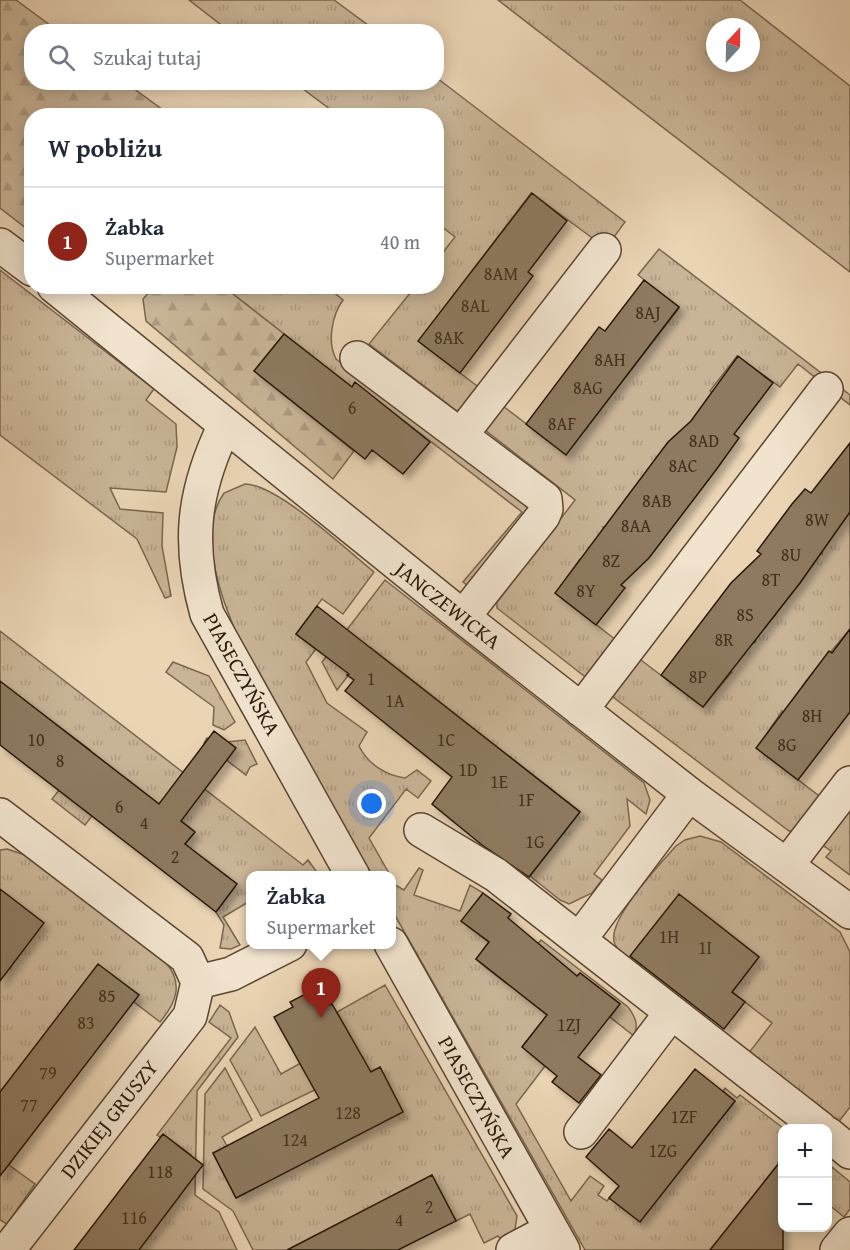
<!DOCTYPE html>
<html lang="pl">
<meta charset="utf-8">
<style>
:root{--surface:#fff;--page:#f6f6f7;--text:#1f2937;--muted:#747a83;--line:#e0e1e3;--accent:#8f2418}
body{margin:0;font-family:"Gentium Book Plus",serif;background:var(--page);color:var(--text)}
.controls{position:absolute;right:18px;bottom:18px;display:grid;overflow:hidden;border-radius:12px;box-shadow:0 3px 15px #0003}
.controls button{width:54px;height:54px;display:grid;place-items:center;padding:0;border:0;border-bottom:2px solid var(--line);background:var(--surface);color:var(--text);font:30px sans-serif}
.compass{position:absolute;left:706px;top:18px;width:54px;height:54px;border-radius:50%;background:var(--surface);box-shadow:0 3px 15px #0003;rotate:22deg}
.you{position:absolute;left:372px;top:804px;width:21px;height:21px;margin:-15px;border:4px solid #fff;border-radius:50%;background:#1a73e8;box-shadow:0 0 0 9px #1a73e833}
.badge{display:grid;place-items:center;width:39px;height:39px;border-radius:50%;background:var(--accent);color:#fff;font-size:20px;font-weight:700}
.pin{position:absolute;translate:-50% -50px;filter:drop-shadow(0 2px 3px #0008)}
.pin::after{content:'';position:absolute;top:32px;width:21px;height:18px;background:inherit;clip-path:polygon(0 0,100% 0,50% 100%)}
.popup{position:absolute;left:246px;top:871px;width:150px;height:78px;box-sizing:border-box;display:grid;place-content:center;border-radius:12px;background:var(--surface);filter:drop-shadow(0 2px 4px #0005);font-size:20px;white-space:nowrap;color:var(--muted)}
.popup b{font-size:22px;color:var(--text)}
.popup::after{content:'';position:absolute;left:50%;top:100%;margin-left:-12px;border:12px solid transparent;border-top-color:var(--surface)}
.list{margin:0;padding:0;list-style:none}
h2{display:flex;justify-content:space-between;align-items:center;height:78px;margin:0;padding:0 24px;font-size:26px}
h2 small{font-size:20px;font-weight:400;color:var(--muted)}
.list li{display:grid;grid-template-columns:39px 1fr auto;gap:18px;align-items:center;box-sizing:border-box;height:108px;padding:0 24px;border-top:2px solid var(--line)}
.list b{display:block;font-size:22px;white-space:nowrap}
.list p{margin:0;font-size:20px;white-space:nowrap;color:var(--muted)}
.list em{font-size:20px;font-style:normal;color:var(--muted)}
.icon{flex:none;width:33px;height:33px;fill:none;stroke:currentColor;stroke-width:2;stroke-linecap:round;stroke-linejoin:round}
.map{position:relative;flex:none;width:850px;height:1250px;overflow:hidden}
.search{position:absolute;background:var(--surface);box-shadow:0 3px 15px #0003;left:24px;top:24px;width:420px;height:66px;display:flex;align-items:center;gap:15px;box-sizing:border-box;padding:0 21px;border-radius:24px;color:var(--muted);font-size:22px}
.panel{position:absolute;background:var(--surface);box-shadow:0 3px 15px #0003;left:24px;top:108px;width:420px;height:186px;border-radius:24px}
.map>svg:first-child{display:block}
.grass{fill:url(#grass-tufts);stroke:#7a664f;stroke-width:1.5;fill-rule:evenodd}
.forest{fill:url(#forest-firs);stroke:#7a664f;stroke-width:1.5}
.building{fill:#8e7a61;stroke:#2a1807;stroke-width:1.5;filter:url(#shadow)}
.lines{fill:none;stroke-linecap:round;stroke-linejoin:round}
.minor-casing{stroke:#5a4732;stroke-width:36}
.minor{stroke:#f1e3ce;stroke-width:33}
.labels{text-anchor:middle;dominant-baseline:central;stroke-width:6;stroke-linejoin:round;paint-order:stroke}
.number-label{font-size:18px;fill:#43301e}
.street-label{font-size:21px;fill:#2a1807;stroke:#f1e3ce}
</style>
<div class="map">
<svg width="850" height="1250" viewBox="0 0 850 1250">
<defs>
<pattern id="grass-tufts" width="24" height="20" patternUnits="userSpaceOnUse" patternTransform="scale(1.5)"><rect width="24" height="20" fill="#c9b497"/><path d="M3 7l-1-3M5 7V3M7 7l1-3M15 17l-1-3M17 17v-4M19 17l1-3" fill="none" stroke="#ad9a81"/></pattern>
<pattern id="forest-firs" width="22" height="20" patternUnits="userSpaceOnUse" patternTransform="scale(1.5)"><rect width="22" height="20" fill="#c9b497"/><path d="M5 1l3.5 6h-7zM16 11l3.5 6h-7z" fill="#ad9a81"/></pattern>
<filter id="shadow"><feDropShadow dx="5.5" dy="5.5" stdDeviation="3" flood-color="#0004"/></filter>
</defs>
<rect width="100%" height="100%" fill="#ead4b4"/>
<filter id="stains"><feTurbulence type="fractalNoise" baseFrequency=".00333" numOctaves="4"/><feColorMatrix values="0 0 0 0 .2 0 0 0 0 .09 0 0 0 0 .02 0 0 0 .5 -.17"/></filter>
<radialGradient id="worn" r=".72"><stop offset=".6" stop-color="#630" stop-opacity="0"/><stop offset="1" stop-color="#630" stop-opacity=".3"/></radialGradient>
<path class="grass" d="M189 0H334L376 31H229Z
M498 0H740L850 86V272ZM715 27H751V63H715Z
M437 78 625 222 606 248 531 193 419 341 481 389 463 411H457L369 344 415 287 436 286 437 260 455 237 437 223 436 116 338 115 295 83 436 82Z
M659 249 850 395V405L798 364 780 387 737 356 710 391 714 395 677 438H673L608 527H603L606 530 584 559H580L556 593 621 644 588 679 497 608V602L575 500 485 430 499 403 566 454 679 308 638 275Z
M0 270 154 389 146 400 176 424 177 447 166 492 110 488 120 509 163 513 162 546 171 596 165 598 137 539 0 435Z
M224 287H327L343 300C332 315 327 342 336 359L531 508 469 587 463 582 522 512 355 383 352 387Z
M245 484C277 484 347 550 374 572L343 614 322 599 296 634 316 649 306 662 327 703 367 732 359 746C368 764 385 775 405 778L417 770 431 781 418 798 406 789 369 838 390 875H372C335 811 296 747 262 681 251 661 239 641 231 620 216 583 200 527 224 493Z
M850 507V629L806 681 785 713 782 711 757 748 823 799 801 830 789 831 609 694 633 654 703 707 730 674 732 672 729 670 751 641 754 643 756 641 753 639 776 614 775 610 800 583 819 552 822 554V550Z
M385 580 644 783 650 800 646 814 627 799 630 826 594 874 602 880 592 893 569 904 560 900 530 876 580 812 370 647 337 690 322 662Z
M0 631 303 865 308 860 319 875 250 876V901L223 917 240 945 231 949 220 948 224 925 216 912 234 888 185 844 194 831 123 776 85 825 52 799 90 750 0 682Z
M173 662 209 676 235 722 224 730 213 725 214 707 166 672Z
M207 738 218 743 245 740 257 764 250 767 246 775 204 743Z
M850 793V875L826 857 831 851 815 840Z
M700 836 721 842 840 932 850 952V1107L837 1124 748 1054 772 1023 732 992 759 957 679 895 628 959C623 954 615 949 614 941 609 918 660 864 676 846L685 840Z
M7 849 28 856 167 964C184 985 175 1004 160 1022L134 1002 138 995 98 965 0 1092V850Z
M419 868 423 870 414 895 460 911 470 885 483 893 462 921 489 942 476 959 506 983 541 940 628 1007C635 1016 639 1025 634 1036L610 1017 620 1004 580 973 522 1047 545 1066 516 1104 571 1201 590 1176 604 1186 598 1195 607 1201 609 1198 640 1221 735 1101 723 1091 725 1088 737 1098 740 1095 783 1128 782 1172 776 1167 710 1250H585L392 910V879L395 885 404 890Z
M385 985 517 1216 515 1229 501 1239 498 1236 484 1243 470 1214 456 1221 432 1175 289 1250H253L233 1211 203 1189 205 1094 225 1068 252 1120 222 1137 227 1146 213 1153 236 1198 403 1112 380 1067 366 1074 362 1067 261 1116 230 1060 255 1027 281 1074 350 1036 337 1012Z
M220 1005 229 1012 238 1037 197 1091 195 1195 219 1212 237 1250H139L170 1183 191 1155 163 1134 160 1137 157 1135 231 1038 209 1022Z
M0 1145 15 1156 9 1165 35 1184 7 1224 0 1220Z
M832 1167 850 1182V1209L844 1217 828 1204V1172Z"/>
<path class="forest" d="M0 0H16L58 31 32 32V82L126 83 170 115 32 116 31 232 0 208Z
M190 286 224 287 284 334 254 371 354 451 333 479 146 321 143 299 154 287Z"/>
<path class="building" d="M532 193 567 221 528 272 533 276 460 373 418 341Z
M644 280 679 307 566 455 526 424 599 327 605 331Z
M284 334 352 387 355 382 430 442 403 474 372 450 365 459 254 371Z
M738 356 773 383 734 434 739 438 716 470 649 558 621 585 625 588 596 625 555 593 668 442 691 421Z
M850 443V512L800 583 703 707 661 675 731 583 761 554 757 551 792 504 805 489 811 493Z
M317 606 580 812 529 877 482 845 432 804 452 777 345 691 354 680 347 675 349 674 296 634Z
M850 629V712L798 780 756 748 829 651 832 653Z
M0 681 159 804 214 731 236 748 181 821 195 832 185 844 237 884 216 912 0 745Z
M0 889 44 923 0 981Z
M483 893 511 914 508 918 577 976 580 973 620 1004 578 1057 601 1075 579 1103 552 1082 557 1076 522 1047 547 1015 476 959 489 942 461 921Z
M679 894 759 957 732 992 745 1002 724 1029 630 956Z
M98 964 139 995 0 1176V1092Z
M319 987 329 1005 332 1004 371 1072 380 1067 403 1112 236 1198 213 1153 319 1098 274 1017 293 1007 290 1002Z
M695 1069 735 1101 640 1222 609 1198 619 1186 586 1157 609 1129 632 1148Z
M163 1134 203 1165 139 1250H74Z
M783 1158V1250H710L753 1196Z
M432 1175 456 1221 398 1250H287Z"/>
<g class="lines">
<defs>
<path id="minor" d="M0 245 32 269
M54 286 463 617 689 794 850 912
M357 358 545 499 546 509 543 516 463 617
M225 425C193 491 187 543 207 614L353 876
M461 435 604 250
M581 710 826 389
M0 815 187 958 198 982 190 1016 8 1250
M421 830 496 875 579 940 689 794
M787 865 850 783
M579 940 820 1128
M391 944 563 1250
M198 982 231 974 290 944
M581 1132 671 1013
M828 1134 850 1152
M513 1250 551 1230
M837 1250 850 1234"/>
</defs>
<use href="#minor" class="minor-casing"/>
<use href="#minor" class="minor"/>
</g>
<g class="labels">
<g class="number-label">
<text x="501" y="273">8AM</text>
<text x="475" y="305">8AL</text>
<text x="648" y="312">8AJ</text>
<text x="449" y="337">8AK</text>
<text x="610" y="359">8AH</text>
<text x="588" y="387">8AG</text>
<text x="352" y="407">6</text>
<text x="562" y="423">8AF</text>
<text x="704" y="440">8AD</text>
<text x="683" y="465">8AC</text>
<text x="657" y="500">8AB</text>
<text x="817" y="519">8W</text>
<text x="636" y="525">8AA</text>
<text x="791" y="554">8U</text>
<text x="611" y="560">8Z</text>
<text x="771" y="579">8T</text>
<text x="586" y="590">8Y</text>
<text x="745" y="614">8S</text>
<text x="724" y="639">8R</text>
<text x="698" y="676">8P</text>
<text x="371" y="678">1</text>
<text x="395" y="700">1A</text>
<text x="812" y="715">8H</text>
<text x="36" y="739">10</text>
<text x="446" y="739">1C</text>
<text x="787" y="744">8G</text>
<text x="60" y="760">8</text>
<text x="468" y="769">1D</text>
<text x="499" y="781">1E</text>
<text x="526" y="799">1F</text>
<text x="119" y="806">6</text>
<text x="144" y="822">4</text>
<text x="535" y="841">1G</text>
<text x="175" y="856">2</text>
<text x="669" y="936">1H</text>
<text x="705" y="947">1I</text>
<text x="107" y="995">85</text>
<text x="86" y="1022">83</text>
<text x="569" y="1024">1ZJ</text>
<text x="48" y="1072">79</text>
<text x="29" y="1104">77</text>
<text x="348" y="1112">128</text>
<text x="684" y="1116">1ZF</text>
<text x="295" y="1139">124</text>
<text x="663" y="1150">1ZG</text>
<text x="160" y="1171">118</text>
<text x="429" y="1206">2</text>
<text x="134" y="1217">116</text>
<text x="399" y="1219">4</text>
</g>
<g class="street-label">
<text transform="translate(448 605) rotate(38)">JANCZEWICKA</text>
<text transform="translate(242 674) rotate(61)">PIASECZYŃSKA</text>
<text transform="translate(477 1097) rotate(61)">PIASECZYŃSKA</text>
<text transform="translate(109 1119) rotate(-52)">DZIKIEJ GRUSZY</text>
</g>
</g>
<rect width="100%" height="100%" filter="url(#stains)"/>
<rect width="100%" height="100%" fill="url(#worn)"/>
</svg>
<div class="controls">
<button>+</button>
<button>−</button>
</div>
<svg class="compass" viewBox="-18 -18 36 36"><path d="M0-13l5 13h-10z" fill="#e53935"/><path d="M0 13l5-13h-10z" fill="#747a83"/></svg>
<div class="you"></div>
<div class="pin badge" style="left:321px;top:1018px">1</div>
<div class="popup"><b>Żabka</b>Supermarket</div>
<div class="search"><svg class="icon" aria-label="search" viewBox="0 0 24 24"><circle cx="10" cy="10" r="6"/><path d="M15 15l6 6"/></svg>Szukaj tutaj</div>
<section class="panel">
<h2>W pobliżu<small></small></h2>
<ul class="list">
<li><span class="badge">1</span><div><b>Żabka</b><p>Supermarket</p></div><em>40 m</em></li>
</ul>
</section>
</div>
